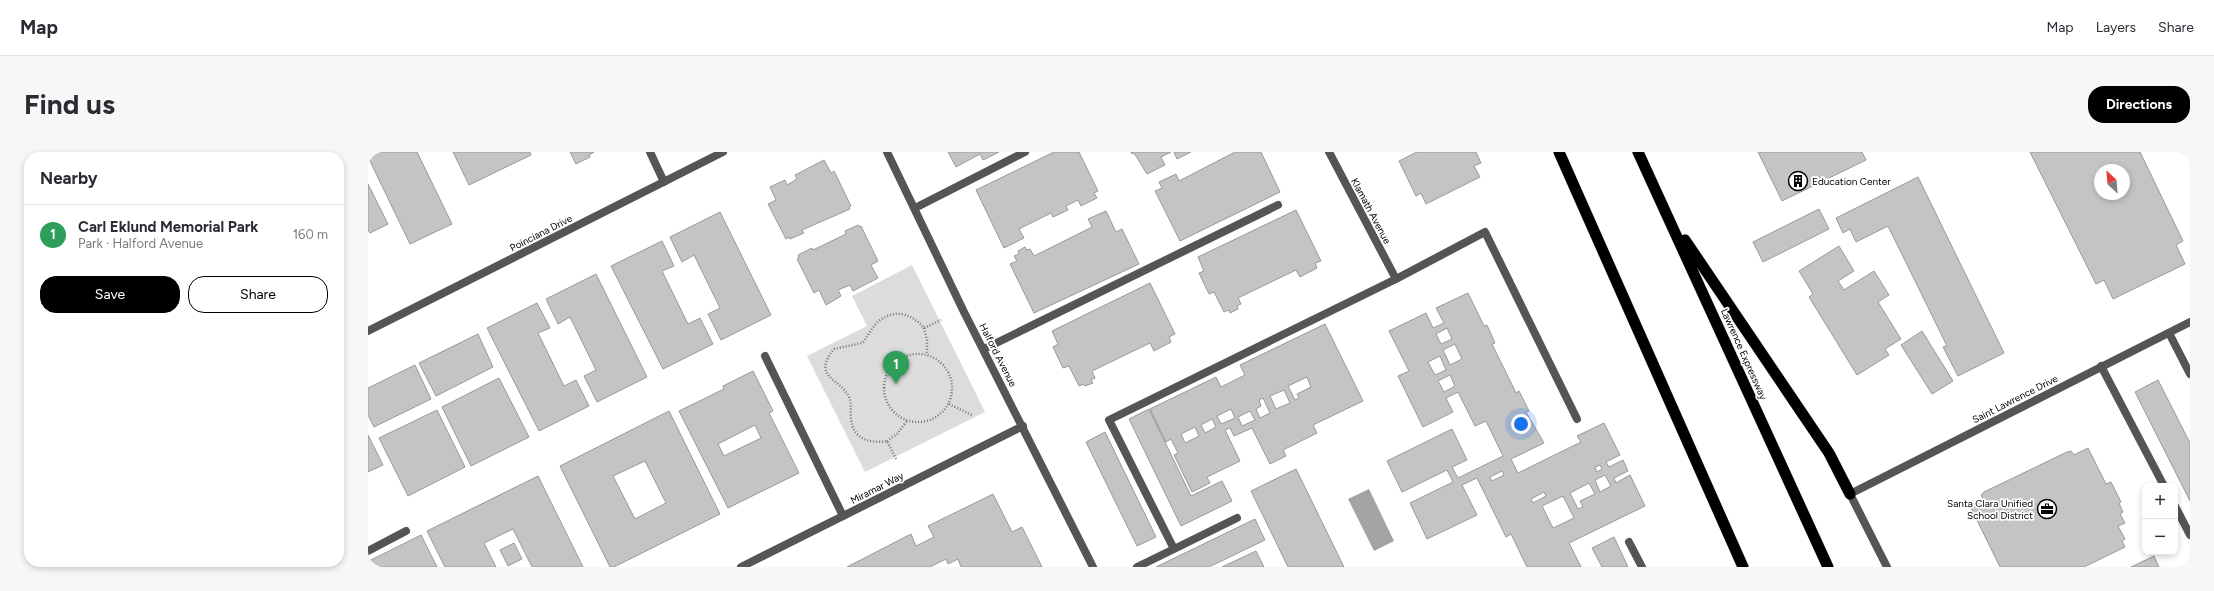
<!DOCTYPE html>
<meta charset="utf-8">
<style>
:root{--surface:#fff;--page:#f7f7f7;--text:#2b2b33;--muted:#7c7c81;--line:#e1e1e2;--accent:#000}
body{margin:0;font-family:Figtree,sans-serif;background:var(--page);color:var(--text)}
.controls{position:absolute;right:12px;bottom:12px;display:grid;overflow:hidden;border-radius:8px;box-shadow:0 2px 6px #0003}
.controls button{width:36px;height:36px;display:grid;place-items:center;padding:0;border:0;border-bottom:1px solid var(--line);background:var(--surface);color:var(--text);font:20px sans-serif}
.compass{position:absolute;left:1726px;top:12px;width:36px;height:36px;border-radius:50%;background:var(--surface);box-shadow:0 2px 6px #0003;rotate:334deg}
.you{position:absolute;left:1153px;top:272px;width:14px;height:14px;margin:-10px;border:3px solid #fff;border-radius:50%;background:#1a73e8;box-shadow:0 0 0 6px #1a73e833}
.badge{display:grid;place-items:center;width:26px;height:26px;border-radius:50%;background:var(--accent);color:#fff;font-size:13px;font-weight:700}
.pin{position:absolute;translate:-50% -33px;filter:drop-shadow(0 1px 2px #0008)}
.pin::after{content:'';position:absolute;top:21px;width:14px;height:12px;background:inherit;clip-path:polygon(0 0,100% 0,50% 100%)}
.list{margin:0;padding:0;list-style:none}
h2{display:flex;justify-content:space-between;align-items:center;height:52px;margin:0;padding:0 16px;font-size:17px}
h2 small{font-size:13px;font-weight:400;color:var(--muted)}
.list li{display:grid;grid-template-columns:26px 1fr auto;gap:12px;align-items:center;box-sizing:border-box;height:60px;padding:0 16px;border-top:1px solid var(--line)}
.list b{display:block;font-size:15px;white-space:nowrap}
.list p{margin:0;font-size:13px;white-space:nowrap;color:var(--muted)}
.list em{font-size:13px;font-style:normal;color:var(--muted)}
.actions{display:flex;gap:8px;padding:12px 16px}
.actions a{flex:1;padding:9px 0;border:1px solid var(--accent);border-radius:16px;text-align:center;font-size:14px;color:var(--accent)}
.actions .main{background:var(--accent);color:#fff}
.map{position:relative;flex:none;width:1822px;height:415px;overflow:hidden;border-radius:16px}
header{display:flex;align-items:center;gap:24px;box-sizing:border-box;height:56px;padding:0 20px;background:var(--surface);border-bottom:1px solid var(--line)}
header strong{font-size:19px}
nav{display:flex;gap:22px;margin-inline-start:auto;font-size:14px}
.intro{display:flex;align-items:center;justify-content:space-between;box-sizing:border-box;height:96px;padding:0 24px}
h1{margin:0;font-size:28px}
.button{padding:10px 18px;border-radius:16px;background:var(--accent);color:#fff;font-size:14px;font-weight:700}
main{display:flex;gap:24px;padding:0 24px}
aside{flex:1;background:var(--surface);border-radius:16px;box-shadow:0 2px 6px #0003}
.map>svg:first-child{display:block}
.green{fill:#dcdcdc}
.water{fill:#a3a3a3}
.building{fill:#c4c4c4;stroke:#999;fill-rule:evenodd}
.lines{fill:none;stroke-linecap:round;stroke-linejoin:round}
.trunk-casing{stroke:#dbdbdb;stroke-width:12}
.path{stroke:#777;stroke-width:2.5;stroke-dasharray:1 2;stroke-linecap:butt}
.service{stroke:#555;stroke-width:8}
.minor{stroke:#555;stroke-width:8}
.tertiary{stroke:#555;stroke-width:8}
.trunk{stroke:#000;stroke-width:11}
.labels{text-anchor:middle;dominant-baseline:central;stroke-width:3.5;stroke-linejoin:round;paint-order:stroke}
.poi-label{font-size:10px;fill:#000;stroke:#fff;text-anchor:start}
.street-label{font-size:10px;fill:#000;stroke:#fff}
</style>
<header>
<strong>Map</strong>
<nav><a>Map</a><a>Layers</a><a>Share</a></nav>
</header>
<div class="intro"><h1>Find us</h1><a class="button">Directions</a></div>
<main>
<aside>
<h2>Nearby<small></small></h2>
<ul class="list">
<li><span class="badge" style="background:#2e9e5b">1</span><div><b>Carl Eklund Memorial Park</b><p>Park · Halford Avenue</p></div><em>160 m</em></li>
</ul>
<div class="actions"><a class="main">Save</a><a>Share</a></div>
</aside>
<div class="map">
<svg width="1822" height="415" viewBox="0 0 1822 415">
<rect width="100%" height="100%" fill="#fff"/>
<path class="green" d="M544 113 617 260 497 320 439 204 499 174 484 144Z"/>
<path class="water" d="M1001 337 1026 389 1006 399 980 347Z"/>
<path class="building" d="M0 0H49L84 72 42 92 0 5Z
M85 0H162L163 3 101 33Z
M202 0H226L221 3 222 5 208 12Z
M580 0H631L615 8 612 2 588 15Z
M686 0H711L730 39 726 41 729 46 713 54 710 48 698 54 700 58 685 65 683 61 651 77 656 86 636 96 608 38Z
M763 0H803L793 5 797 13 779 22 766 1 764 2Z
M806 0H823L809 7Z
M867 0H893L912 40 812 89 787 39 794 36 791 30 808 22 811 29Z
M1049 0H1108L1113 11 1106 14 1112 25 1058 52 1053 41 1048 44 1031 9Z
M1390 0H1494L1498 8 1414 49Z
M1662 0H1772L1815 89 1808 93 1817 112 1745 147 1736 128 1728 132ZM1732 18H1756V42H1732Z
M456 8 463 21 466 19 483 54 481 55 482 57 434 78 436 81 422 87 421 85 418 87 400 52 408 48 402 35 417 28 419 33 429 27 427 23Z
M1550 25 1636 201 1590 224 1575 195 1579 194 1520 74 1488 90 1482 77 1475 81 1468 66Z
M0 32 20 72 2 81 0 78Z
M1451 57 1461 77 1395 110 1385 90Z
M928 58 953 109 947 111 949 116 932 125 928 118 870 146 873 152 869 154 870 157 862 161 861 158 856 160 846 140 841 142 831 121 836 119 830 105Z
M738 59 748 80 754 77 771 112 666 161 642 112 649 109 646 104 651 102 650 99 657 95 659 98 662 97 666 104 724 75 720 67Z
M352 60 403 163 353 188 340 162 352 156 326 103 314 110 302 85Z
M490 73 492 75 493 74 510 109 503 113 510 126 485 139 482 133 470 138 473 144 458 153 451 138 446 141 429 107 431 106 430 103 444 96 445 98 478 82 477 79Z
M294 89 306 114 294 119 320 172 332 166 345 192 295 217 243 114Z
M1471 94 1486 119 1470 129 1476 138 1506 119 1521 143 1510 150 1533 187 1517 197 1521 203 1489 223 1441 145 1445 142 1431 119Z
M228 122 279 225 229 250 216 224 228 218 202 165 190 172 178 147Z
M782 131 807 182 801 185 803 190 786 199 782 191 724 219 727 226 723 228 725 231 717 234 716 232 711 234 701 214 695 216 685 195 690 192 684 179Z
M1100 141 1116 174 1119 173 1127 191 1124 192 1148 241 1151 239 1161 259 1158 260 1176 291 1143 307 1150 321 1213 290 1209 284 1236 271 1252 303 1238 310 1241 315 1255 308 1260 319 1246 326 1248 331 1262 323 1277 354 1201 391 1213 415H1159L1143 382 1138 385 1109 326 1094 333 1109 363 1059 387 1042 351 1085 330 1079 318 1034 340 1019 309 1084 277 1099 308 1084 315 1090 326 1135 304 1118 269 1107 274 1090 240 1078 246 1085 260 1055 275 1030 224 1041 219 1021 179 1058 161 1065 176 1076 171 1068 156ZM1079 176 1084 187 1073 192 1068 182ZM1087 192 1094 207 1082 213 1075 198ZM1072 204 1078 218 1067 223 1060 210ZM1082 223 1087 234 1076 240 1070 229ZM1232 313 1234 317 1229 320 1227 315ZM1134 319 1136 323 1124 329 1122 325ZM1237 323 1243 334 1232 340 1227 328ZM1221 331 1227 342 1212 349 1215 355 1210 357 1202 341ZM1176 340 1178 344 1165 351 1163 347ZM1195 344 1206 366 1185 376 1174 354Z
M169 151 182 176 170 181 196 234 208 228 221 254 171 279 119 176Z
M957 172 995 249 945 273 949 281 915 298 918 304 902 312 884 276 866 284 862 276 857 278 872 309 839 325 842 331 824 340 806 303 810 301 803 287 798 290 782 257 848 225 853 235 877 223 872 213ZM939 225 943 235 929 242 931 246 927 248 920 234ZM916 238 922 251 908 257 902 244ZM895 246 902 261 892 266 888 257 893 254 891 248ZM863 257 867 266 853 272 849 264ZM882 259 887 268 874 274 870 265ZM844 267 848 275 837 281 833 273ZM827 275 831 284 817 291 813 282Z
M1554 179 1585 229 1564 242 1533 193Z
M110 182 125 215 68 244 51 211Z
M47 213 63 247 6 275 0 263V236Z
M385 219 405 259 401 261 431 321 360 356 311 259 356 237 355 234ZM387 273 393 286 356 304 350 292Z
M131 226 161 285 103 314 74 255Z
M1790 228 1822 291V349L1767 240Z
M781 257 823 344 854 329 864 349 813 374 761 267Z
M69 258 97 315 40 344 11 286Z
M301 259 352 362 246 415H242L192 314ZM277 309 298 351 267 367 245 324Z
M737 280 788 385 769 394 718 290Z
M0 283 15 313 0 320Z
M1720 296 1738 332 1743 330 1753 350 1751 351 1755 360 1752 362 1757 371 1750 374 1757 387 1754 389 1757 395 1716 415H1632L1602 354 1615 347 1613 343 1616 340 1699 300 1703 299 1706 303Z
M928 317 976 415H920L883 339Z
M170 324 215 415H164L145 377 116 391 128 415H77L59 379Z
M625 342 644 380 654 375 674 415H593L590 407 580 412 578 407 562 415H479L543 382 548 394 566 385 560 374Z
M887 367 897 388 841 415H788Z
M53 383 69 415H4L1 409Z
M1246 385 1260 415H1234L1224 396Z
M146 391 154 407 140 414 132 398Z
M888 399 896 415H854Z
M1786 404 1791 415H1763Z"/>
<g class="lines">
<defs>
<path id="trunk" d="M1191 0 1375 415
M1270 0 1460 415
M1317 88 1461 301 1482 342"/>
</defs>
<use href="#trunk" class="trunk-casing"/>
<path class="path" d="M556 176 559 188V202
M516 236a34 34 0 1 1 68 0a34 34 0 1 1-68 0Z
M581 252 604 263
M519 289 529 282 539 269
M528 307 519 289C502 292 484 287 483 266 482 259 484 251 481 245 472 226 443 225 466 197L494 191C500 185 504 174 511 169 528 156 544 162 556 176L573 168"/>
<path class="service" d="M282 0 296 30
M547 56 657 0
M1801 181 1822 222
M616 197 910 53
M397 204 475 364
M1733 214 1796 334
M1807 354 1822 383
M1261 390 1274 415
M806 397 869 366
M0 399 38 379
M769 415 806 397 741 268 1028 127 1117 80 1209 267"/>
<path class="minor" d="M519 0 596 160 725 415
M961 0 1028 127
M0 179 355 0
M1482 342 1822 170
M373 415 655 274"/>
<path class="tertiary" d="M1482 342 1519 415"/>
<use href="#trunk" class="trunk"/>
</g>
<defs>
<symbol id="building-ring" viewBox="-11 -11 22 22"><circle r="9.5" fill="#fff" stroke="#000" stroke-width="1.5"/><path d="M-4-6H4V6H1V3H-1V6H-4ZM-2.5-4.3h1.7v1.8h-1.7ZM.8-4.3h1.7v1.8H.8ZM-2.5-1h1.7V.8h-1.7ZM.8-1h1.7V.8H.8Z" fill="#000"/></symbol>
<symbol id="office-ring" viewBox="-11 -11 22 22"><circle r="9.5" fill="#fff" stroke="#000" stroke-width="1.5"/><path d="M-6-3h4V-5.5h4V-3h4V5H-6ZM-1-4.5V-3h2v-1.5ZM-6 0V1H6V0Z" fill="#000"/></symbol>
</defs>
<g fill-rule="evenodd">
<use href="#building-ring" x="1419" y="18" width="22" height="22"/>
<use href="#office-ring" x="1668" y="346" width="22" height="22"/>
</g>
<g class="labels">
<g class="poi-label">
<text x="1444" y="29">Education Center</text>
<text x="1665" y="351" text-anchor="end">Santa Clara Unified<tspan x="1665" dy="12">School District</tspan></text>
</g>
<g class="street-label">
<text transform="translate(1003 59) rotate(62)">Klamath Avenue</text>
<text transform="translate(173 81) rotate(-27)">Poinciana Drive</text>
<text transform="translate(1376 202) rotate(66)">Lawrence Expressway</text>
<text transform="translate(630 203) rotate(63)">Halford Avenue</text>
<text transform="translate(1647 247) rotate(-27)">Saint Lawrence Drive</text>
<text transform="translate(509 336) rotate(-27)">Miramar Way</text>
</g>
</g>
</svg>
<div class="controls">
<button>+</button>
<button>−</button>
</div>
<svg class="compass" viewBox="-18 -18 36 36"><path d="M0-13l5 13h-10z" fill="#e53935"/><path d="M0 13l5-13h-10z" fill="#7c7c81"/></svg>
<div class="you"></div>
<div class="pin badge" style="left:528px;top:232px;background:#2e9e5b">1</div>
</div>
</main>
